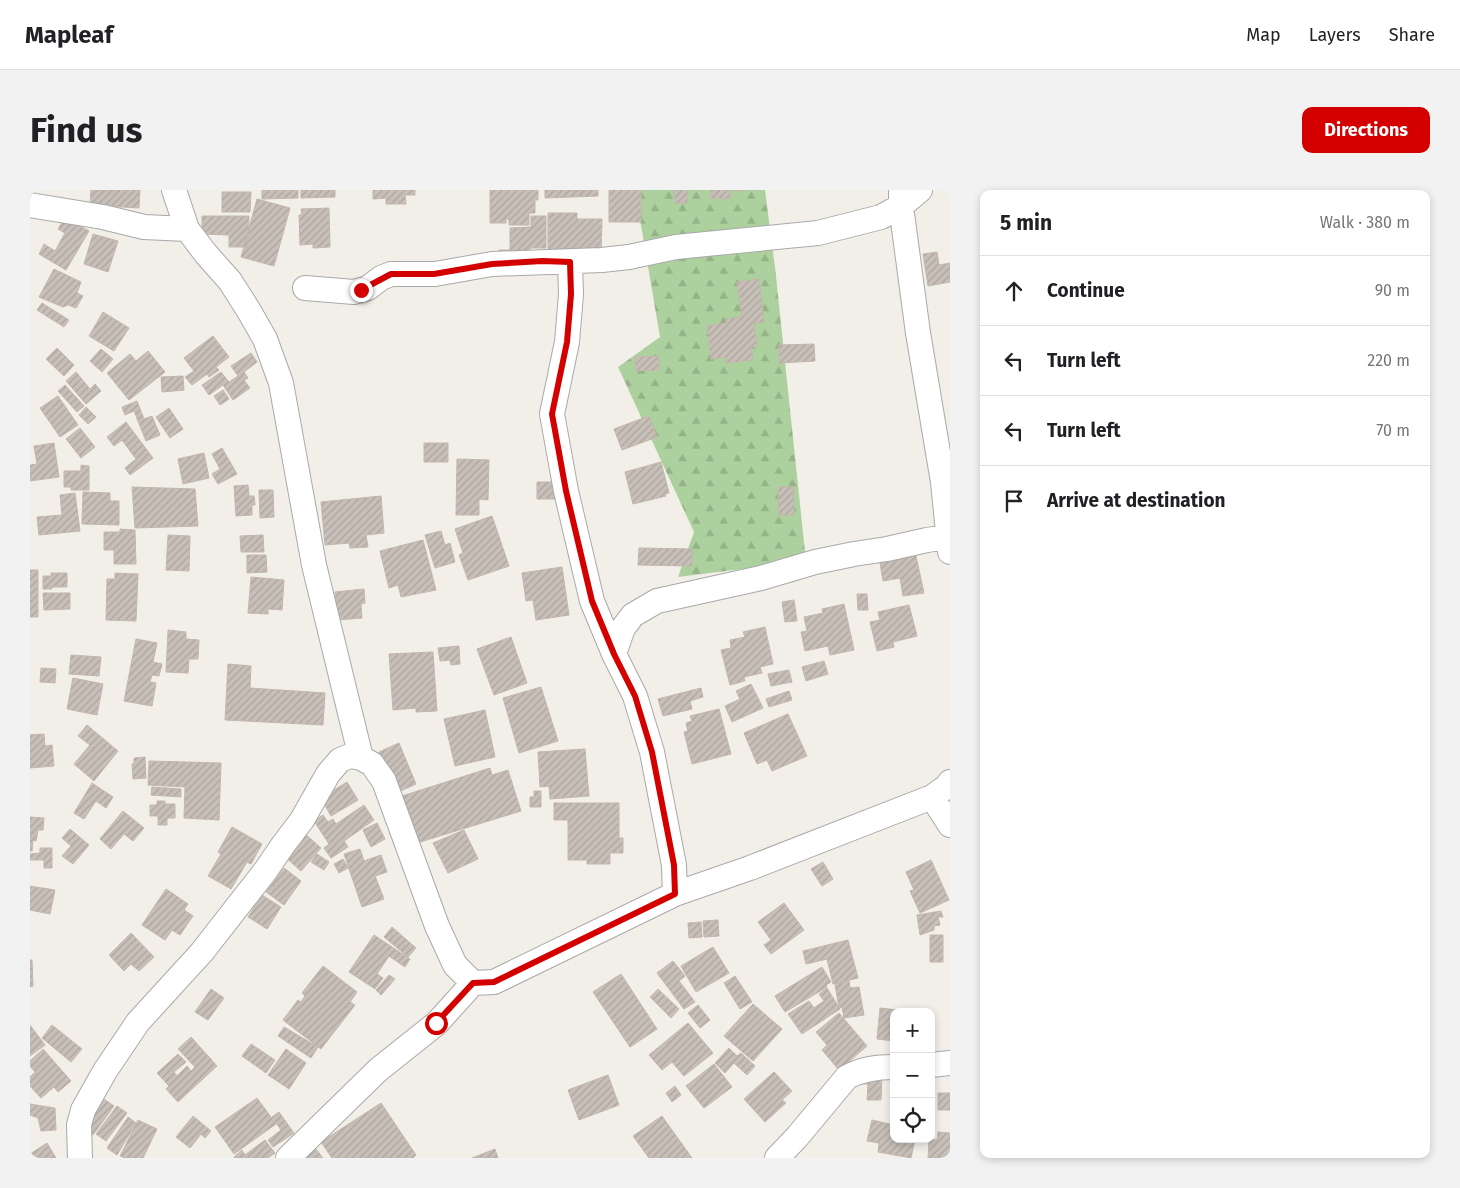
<!DOCTYPE html>
<meta charset="utf-8">
<style>
:root{--surface:#fff;--page:#f2f2f2;--text:#202124;--muted:#757577;--line:#e0e0e0;--accent:#d40000}
body{margin:0;font-family:"Fira Sans",sans-serif;background:var(--page);color:var(--text)}
.controls{position:absolute;right:15px;bottom:15px;display:grid;overflow:hidden;border-radius:10px;box-shadow:0 2px 8px #0003}
.controls button{width:45px;height:45px;display:grid;place-items:center;padding:0;border:0;border-bottom:1px solid var(--line);background:var(--surface);color:var(--text);font:25px sans-serif}
.stop{position:absolute;width:15px;height:15px;margin:-11px;border:4px solid #d40000;border-radius:50%;background:#fff}
.stop.end{background:#d40000;border-color:#fff;box-shadow:0 1px 5px #0008}
.list{margin:0;padding:0;list-style:none}
h2{display:flex;justify-content:space-between;align-items:center;height:65px;margin:0;padding:0 20px;font-size:21px}
h2 small{font-size:16px;font-weight:400;color:var(--muted)}
.list li{display:grid;grid-template-columns:32px 1fr auto;gap:15px;align-items:center;box-sizing:border-box;height:70px;padding:0 20px;border-top:1px solid var(--line)}
.list b{display:block;font-size:19px;white-space:nowrap}
.list em{font-size:16px;font-style:normal;color:var(--muted)}
.icon{flex:none;width:28px;height:28px;fill:none;stroke:currentColor;stroke-width:2;stroke-linecap:round;stroke-linejoin:round}
.map{position:relative;flex:none;width:920px;height:968px;overflow:hidden;border-radius:10px}
header{display:flex;align-items:center;gap:30px;box-sizing:border-box;height:70px;padding:0 25px;background:var(--surface);border-bottom:1px solid var(--line)}
header strong{font-size:24px}
nav{display:flex;gap:28px;margin-inline-start:auto;font-size:18px}
.intro{display:flex;align-items:center;justify-content:space-between;box-sizing:border-box;height:120px;padding:0 30px}
h1{margin:0;font-size:35px}
.button{padding:12px 22px;border-radius:10px;background:var(--accent);color:#fff;font-size:18px;font-weight:700}
main{display:flex;gap:30px;padding:0 30px}
aside{flex:1;background:var(--surface);border-radius:10px;box-shadow:0 2px 8px #0003}
.map>svg:first-child{display:block}
.forest{fill:url(#forest-firs)}
.building{fill:url(#building-hatch);stroke:#c4b6ab}
.lines{fill:none;stroke-linecap:round;stroke-linejoin:round}
.minor-casing{stroke:#a9a9a9;stroke-width:26}
.minor{stroke:#fff;stroke-width:24}
.route{stroke:#d40000;stroke-width:6}
</style>
<header>
<strong>Mapleaf</strong>
<nav><a>Map</a><a>Layers</a><a>Share</a></nav>
</header>
<div class="intro"><h1>Find us</h1><a class="button">Directions</a></div>
<main>
<div class="map">
<svg width="920" height="968" viewBox="0 0 920 968">
<defs>
<pattern id="forest-firs" width="22" height="20" patternUnits="userSpaceOnUse" patternTransform="scale(1.25)"><rect width="22" height="20" fill="#add19e"/><path d="M5 1l3.5 6h-7zM16 11l3.5 6h-7z" fill="#95b388"/></pattern>
<pattern id="building-hatch" width="6" height="6" patternUnits="userSpaceOnUse" patternTransform="scale(1.25)"><rect width="6" height="6" fill="#c7bfb8"/><path d="M-1 1l2-2M0 6l6-6M5 7l2-2" fill="none" stroke="#aba49e"/></pattern>
</defs>
<rect width="100%" height="100%" fill="#f2efe9"/>
<path class="forest" d="M605 0H735L745 77 776 371 648 387 664 342 588 177 630 147Z"/>
<path class="building" d="M61 0H110L109 18 60 15Z
M232 0H268V8L232 9Z
M271 0H305V7L271 8Z
M343 0H385V5H375L376 14H356V8L343 9Z
M460 0H508V10H505V23H499V35H479V29H476V33H460Z
M515 0H568V6L515 8Z
M579 0H611V32H579Z
M644 0H657V13H645Z
M681 0H715V1L700 0V9L680 8Z
M192 2H221L220 22H192Z
M227 9 260 18 244 76 211 67Z
M299 18 300 57 283 58V54L270 55 269 25H272L271 19Z
M518 23H547V29H572L571 65 518 64Z
M172 26H219L218 57H199V45L172 44Z
M501 26H516V58H500V66H469V60H480V38L501 37Z
M35 28 59 41 36 80 9 64 14 54 25 61 35 43 28 39Z
M63 44 88 51 78 82 54 74Z
M907 62 909 75 920 73V92L898 96 893 64Z
M24 79 51 92 47 103 53 106 46 118 38 115 33 117 9 107Z
M729 89 734 132 724 133 727 157H721L723 170 696 173V167L681 169 677 136 696 133V129L712 127 707 92Z
M12 113 39 130 34 137 7 120Z
M73 122 99 138 84 161 59 146Z
M183 146 199 167 186 177 189 180 179 187 177 184 162 195 155 187 164 181 154 168Z
M784 154 785 171 749 173V155Z
M27 158 44 175 34 186 16 169Z
M71 159 83 169 72 182 60 171Z
M118 161 135 182 99 210 77 183 100 164 106 171Z
M221 163 227 172 214 182 218 188 214 190 220 198 203 210 193 195 179 205 172 195 191 182 199 192 208 186 201 176Z
M628 166 629 180 606 181 605 167Z
M46 182 60 199 65 194 71 201 56 214 36 191Z
M153 186 154 200 132 202 131 187Z
M35 195 54 216 47 222 28 201Z
M193 200 199 209 190 215 184 206Z
M28 206 48 235 30 247 10 218Z
M107 211 114 229 122 226 130 245 116 251 104 221 95 225 92 217Z
M56 217 66 227 58 234 49 225Z
M139 218 153 239 140 248 126 227Z
M619 226 627 247 592 260 584 239Z
M96 232 123 268 100 285 95 278 106 269 92 250 84 256 77 247Z
M50 238 65 257 51 268 36 249Z
M24 253 29 287 0 291V275L7 274 4 256Z
M394 253H418V272H394Z
M192 258 207 284 188 294 182 284 190 279 182 264Z
M174 263 179 288 153 294 148 269Z
M427 269 459 270 458 310 449 309V325H426Z
M631 272 639 303 635 304 636 306 603 314 595 282Z
M51 275 59 276V300H41V297H34V281H51Z
M507 292H527V309H507Z
M218 295 219 306H224L225 315H222V325L206 326 204 296Z
M102 297 165 299 168 336 105 338Z
M748 297H763L764 325H749Z
M229 300H243L244 327 230 328Z
M53 302 80 303V311H89V335L52 334Z
M45 303 50 341 9 345 7 327 32 325 30 305Z
M351 306 354 343 336 345 338 357 320 358 319 353 295 355 291 312Z
M462 326 479 376 438 390 429 365 433 363 425 339Z
M90 339 105 340 106 374H84V360H74V342H90Z
M411 341 415 355 420 353 425 372 405 378 395 345Z
M138 345 160 346 159 381 136 380Z
M233 345 234 362H211L210 346Z
M393 350 406 400 371 407 368 395 359 398 350 361Z
M609 358 662 359V376L608 375Z
M217 365H236L237 382 217 383Z
M886 366 894 403 873 406 870 388 853 391 850 373Z
M532 377 539 425 506 430 503 410 496 411 492 383Z
M0 380H8V427H0Z
M21 383H37V397H22V399H13V386H21Z
M85 383 108 384 106 431 76 430 77 389H85Z
M221 387 254 390 252 420 238 419V424L218 423Z
M334 399 335 413 331 414 332 428 308 430 305 402Z
M13 403H40V419L14 420Z
M827 404H837L838 420H828Z
M764 410 767 431 755 432 752 412Z
M814 414 824 460 800 465 798 456 775 461 771 442 777 441 774 427 793 423 792 419Z
M879 415 887 446 863 452 864 457 847 461 840 432 850 430 848 422Z
M735 437 743 474 730 477 732 483 714 487 715 491 700 495 691 460 701 458 700 450 715 447 713 442Z
M138 440 156 442V449L169 450 168 469H159L158 483 136 482Z
M481 447 497 493 464 505 447 459Z
M106 449 127 453 123 472 132 474 129 486 122 485 120 492 126 493 122 516 94 511Z
M429 456 430 474 421 475 420 470 410 471 408 458Z
M403 462 407 521 386 522V518L363 520 359 464Z
M41 465 71 467 69 486 39 484Z
M794 471 798 484 776 491 772 477Z
M198 474 221 476 220 498 295 503 293 535 195 530Z
M11 478 26 479 25 493 10 492Z
M759 480 762 492 741 496 738 484Z
M43 488 73 494 67 525 37 519Z
M721 494 733 518 702 532 695 516 710 509 706 501Z
M511 497 528 551 489 563 473 508Z
M671 498 673 507 660 511 662 519 633 526 628 509Z
M759 501 762 510 739 517 736 509Z
M689 519 701 564 662 574 654 542 658 541 656 533 662 531 660 526Z
M455 520 465 567 425 576 414 529Z
M758 524 777 566 742 581 737 570 727 574 714 543Z
M57 535 88 561 64 591 44 574 60 555 48 546Z
M14 544 15 556 22 555 24 576 0 578V545Z
M369 553 386 594 366 603 349 562Z
M555 559 559 606 520 609 519 596 510 597 508 562Z
M115 567 116 588 103 589 102 574 104 573V568Z
M119 571 191 573 189 630 154 628 155 597 118 595Z
M460 578 462 585 478 580 491 621 387 653 372 606Z
M317 592 328 610 301 626 291 608Z
M62 593 83 607 76 618 66 611 54 629 44 623Z
M122 597 151 599V607L121 605Z
M504 601H511V617H500V607H504Z
M127 611H135V614H145V628H137V635H128V626H120V615H127Z
M524 613H589V648H593V663H580V674H557V670H538V630H524Z
M334 615 344 630 314 651 318 657 301 668 294 658 299 654 284 631 293 625 298 632 303 629 306 634Z
M93 621 114 638 103 651 94 644 81 659 70 649Z
M0 627 14 628 13 640H8L6 651 3 650 2 661H0Z
M347 633 355 649 341 657 333 640Z
M202 637 232 654 221 674 217 672 201 699 178 686 191 664 188 662Z
M40 639 59 655 43 674 32 666 41 656 32 648Z
M434 640 448 669 418 683 403 653Z
M274 643 291 658 271 681 254 666Z
M10 658H22V678H14V670H0V664L10 663Z
M330 659 334 671 351 665 357 682 345 686 354 709 332 717 314 664Z
M287 664 299 672 294 680 281 672Z
M313 669 318 678 309 683 304 674Z
M901 670 919 710 890 723 880 701 884 700 876 682Z
M793 672 803 689 792 696 781 679Z
M254 678 271 691 254 715 236 702Z
M0 696 25 700 20 724 0 720Z
M136 699 158 714 154 720 163 726 150 745 142 740 135 750 112 735Z
M232 705 251 717 237 739 218 727Z
M754 713 774 740 741 764 734 755 741 750 728 732Z
M911 721 913 727H908L910 735 904 736V740L890 745 887 725Z
M688 730 689 746 674 747 673 731Z
M671 732 672 747 659 748 658 733Z
M362 737 386 758 378 767 354 747Z
M101 743 124 767 109 781 101 774 94 781 79 765Z
M344 745 380 769 375 777 359 766 347 784 353 788 345 799 319 782Z
M900 745H913V772H900Z
M818 750 828 788 803 794 797 769 776 774 773 761Z
M683 757 699 783 666 802 651 776Z
M0 770H2L3 796 0 797Z
M643 771 655 786 649 791 665 812 654 819 627 783Z
M293 776 327 802 320 812 325 815 291 859 253 830 268 810 271 812 275 806 272 803Z
M792 777 801 792 796 795 797 797 755 822 745 806Z
M591 784 627 839 600 857 563 802Z
M359 785 365 789 351 805 346 800Z
M705 786 722 812 710 819 694 793Z
M819 791 820 798 829 797 834 825 814 828 812 817 809 818 805 794Z
M797 798 810 819 772 844 758 824 779 811 784 818 794 811 789 804Z
M181 799 194 808 178 830 165 822Z
M628 799 649 819 641 828 620 807Z
M723 814 752 839 723 871 694 846Z
M668 815 680 830 670 838 658 823Z
M850 818 868 820V822H864V851L847 849Z
M809 823 837 856 809 880 792 860 797 855 786 842Z
M658 833 683 863 654 886 642 872 632 880 619 865Z
M0 835 15 855 0 866Z
M22 835 52 859 41 872 12 848Z
M254 837 288 857 281 868 248 846Z
M161 847 187 876 148 912 136 899 139 896 127 883 148 864 156 872 144 882 147 886 157 876 161 881 165 877 148 859Z
M221 854 245 870 236 883 212 866Z
M699 858 707 866 711 863 725 876 717 885 704 873 695 883 685 873Z
M13 859 41 891 28 902 24 897 11 908 0 896V887L5 882 0 876V871Z
M256 859 276 873 259 899 238 885Z
M684 874 702 897 674 918 656 896Z
M744 882 762 901 752 910 756 913 735 932 714 909Z
M578 885 589 915 549 930 538 900Z
M852 887 851 910H837L838 894H829Z
M645 896 651 905 642 912 636 903Z
M908 903H920V920H908Z
M227 908 246 934 204 964 185 937Z
M74 909 84 916 63 945 52 938Z
M351 913 386 965 383 968H302L291 952Z
M0 914 25 918 26 940 11 941 8 928 0 925Z
M87 916 97 923 76 951 66 944Z
M249 922 264 943 243 957 238 950 251 940 242 927Z
M163 926 181 941 175 948 171 944 160 958 146 947Z
M632 926 662 968H619L603 946Z
M98 927 106 933 87 965 77 958Z
M108 930 127 939 113 968H95L90 966Z
M842 930 864 935V949H885L881 968 848 962 849 953 837 951Z
M908 942 920 943V968H898L899 949 907 950Z
M235 950 245 963 238 968H205L204 967 212 960 215 965Z
M17 953 26 968H0V964Z
M286 959 293 968H274Z
M465 959 468 968H442Z"/>
<g class="lines">
<defs>
<path id="minor" d="M144 0 157 39 176 64 200 91 219 121 235 149 251 193 284 375 331 568
M871 3V16L888 143 913 292 920 362
M0 15 73 27 114 37 157 39
M540 72 541 104 537 152 522 224 536 301 562 411 584 464 605 506 622 562 644 675 645 704
M275 98 324 102 338 98 351 88 361 84H405L462 74 572 70 599 67 646 57 788 43 851 27 871 16 890 0
M584 464 593 438 603 425 627 411 731 388 785 372 824 364 857 359 897 350 918 347
M902 607 920 635
M901 875 920 873
M50 968 49 935 53 920 75 881 108 832 172 762 236 680 253 655 272 630 298 584 310 570 320 566 331 568 342 574 354 591 407 736 425 775 443 793 464 792 645 704 720 678 902 607 916 597 920 592
M258 968 348 880 407 833 443 793
M747 968 767 947 817 887C832 879 846 877 864 877"/>
</defs>
<use href="#minor" class="minor-casing"/>
<use href="#minor" class="minor"/>
</g>
<g class="lines">
<path class="route" d="M331 100 361 84H404L462 74 512 71 540 72 541 104 537 152 522 224 536 301 562 411 584 464 605 506 622 562 644 675 645 704 464 792 443 793 406 833"/>
</g>
</svg>
<div class="controls">
<button>+</button>
<button>−</button>
<button><svg class="icon" aria-label="locate" viewBox="0 0 24 24"><circle cx="12" cy="12" r="6"/><path d="M12 2v4M12 18v4M2 12h4M18 12h4"/></svg></button>
</div>
<div class="stop" style="left:406px;top:833px"></div>
<div class="stop end" style="left:331px;top:100px"></div>
</div>
<aside>
<h2>5 min<small>Walk · 380 m</small></h2>
<ul class="list">
<li><svg class="icon" aria-label="ahead" viewBox="0 0 24 24"><path d="M12 20V5M6 11l6-6 6 6"/></svg><div><b>Continue</b></div><em>90 m</em></li>
<li><svg class="icon" aria-label="left" viewBox="0 0 24 24"><path d="M17 20v-9H6M10 6l-5 5 5 5"/></svg><div><b>Turn left</b></div><em>220 m</em></li>
<li><svg class="icon" aria-label="left" viewBox="0 0 24 24"><path d="M17 20v-9H6M10 6l-5 5 5 5"/></svg><div><b>Turn left</b></div><em>70 m</em></li>
<li><svg class="icon" aria-label="arrive" viewBox="0 0 24 24"><path d="M6 21V4h12l-3 4 3 4H6"/></svg><div><b>Arrive at destination</b></div></li>
</ul>
</aside>
</main>
